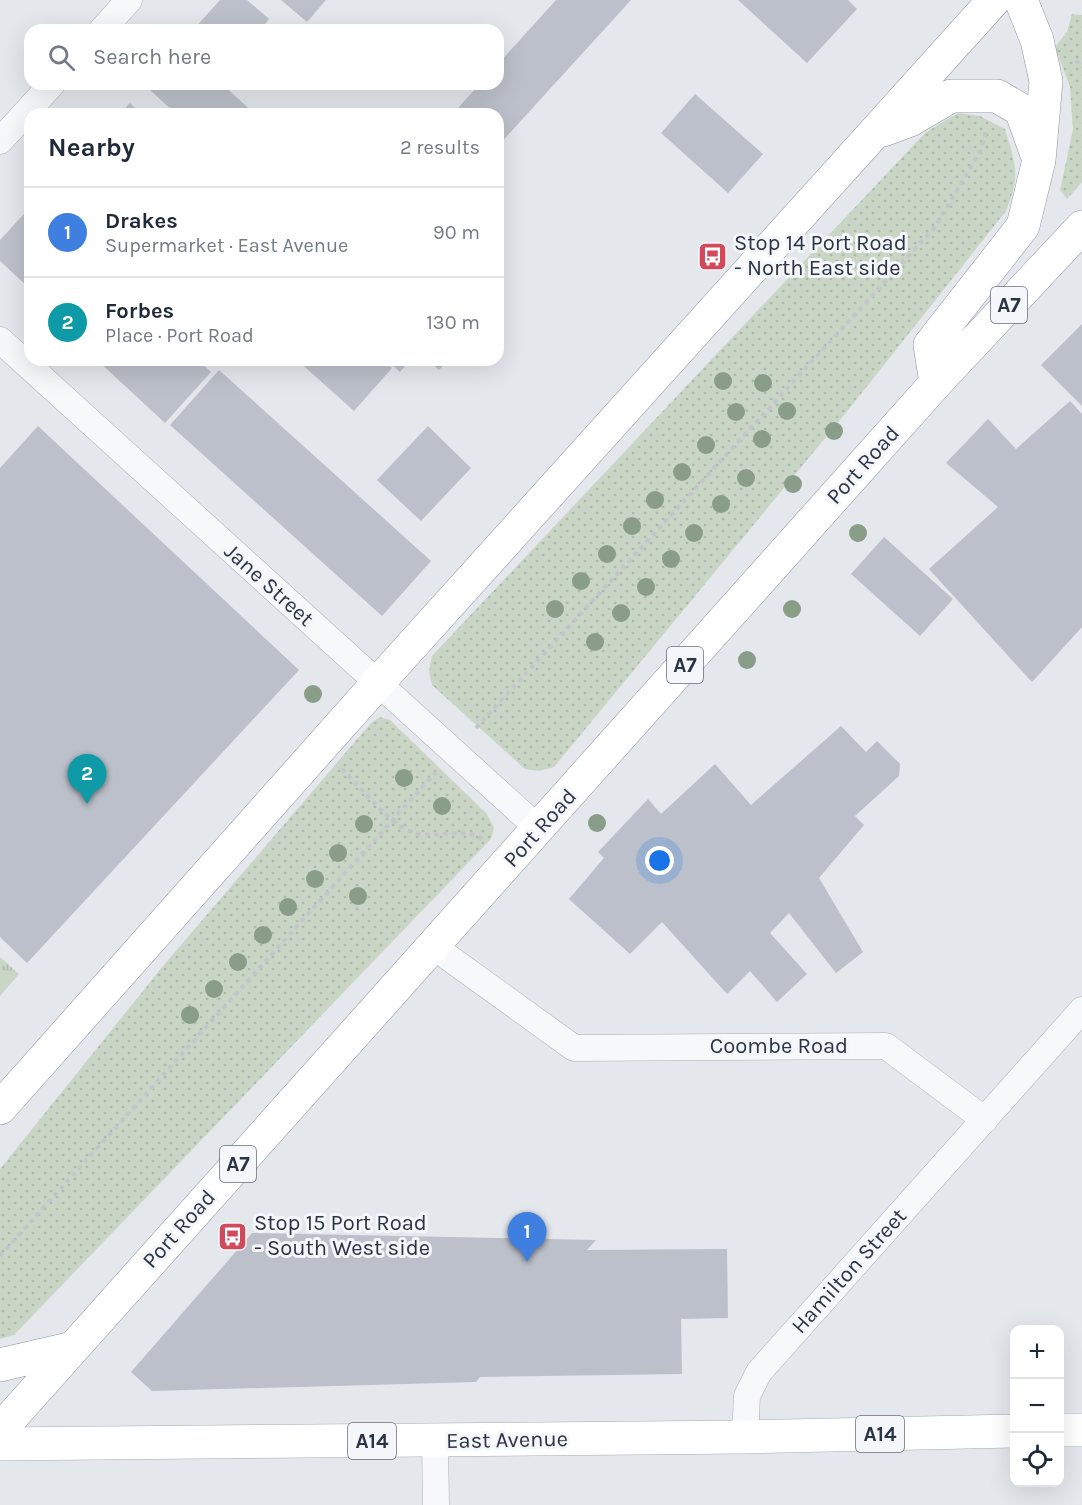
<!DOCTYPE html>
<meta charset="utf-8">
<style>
:root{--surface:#fff;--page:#f2f2f3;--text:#1f2937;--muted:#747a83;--line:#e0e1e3;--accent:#d1495b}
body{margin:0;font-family:Karla,sans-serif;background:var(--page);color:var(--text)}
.controls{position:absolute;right:18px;bottom:18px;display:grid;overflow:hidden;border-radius:12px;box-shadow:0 6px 24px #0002}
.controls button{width:54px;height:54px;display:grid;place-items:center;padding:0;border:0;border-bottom:2px solid var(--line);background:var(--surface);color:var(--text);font:30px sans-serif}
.you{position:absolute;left:660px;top:861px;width:21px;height:21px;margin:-15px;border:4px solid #fff;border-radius:50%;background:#1a73e8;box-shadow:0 0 0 9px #1a73e833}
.badge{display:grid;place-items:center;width:39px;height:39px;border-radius:50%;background:var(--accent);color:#fff;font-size:20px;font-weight:700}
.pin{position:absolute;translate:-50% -50px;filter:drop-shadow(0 2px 3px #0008)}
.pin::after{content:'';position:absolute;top:32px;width:21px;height:18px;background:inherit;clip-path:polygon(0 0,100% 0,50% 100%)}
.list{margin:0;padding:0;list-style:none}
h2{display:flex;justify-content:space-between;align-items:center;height:78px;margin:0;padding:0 24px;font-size:26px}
h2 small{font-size:20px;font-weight:400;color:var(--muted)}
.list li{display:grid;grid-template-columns:39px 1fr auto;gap:18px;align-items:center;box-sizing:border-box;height:90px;padding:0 24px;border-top:2px solid var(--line)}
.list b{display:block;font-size:22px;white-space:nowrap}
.list p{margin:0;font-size:20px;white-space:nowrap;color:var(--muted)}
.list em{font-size:20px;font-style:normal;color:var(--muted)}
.icon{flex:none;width:33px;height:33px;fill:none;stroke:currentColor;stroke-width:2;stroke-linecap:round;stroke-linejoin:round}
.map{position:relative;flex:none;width:1082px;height:1505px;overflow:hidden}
.search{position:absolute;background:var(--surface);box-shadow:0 6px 24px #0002;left:24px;top:24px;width:480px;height:66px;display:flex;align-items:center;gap:15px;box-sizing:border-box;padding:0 21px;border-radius:18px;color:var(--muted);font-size:22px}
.panel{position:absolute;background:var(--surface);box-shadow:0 6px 24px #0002;left:24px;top:108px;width:480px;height:258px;border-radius:18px}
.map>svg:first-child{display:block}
.grass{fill:url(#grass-dots)}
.park{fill:url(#park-tufts)}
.building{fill:#bbc0ca}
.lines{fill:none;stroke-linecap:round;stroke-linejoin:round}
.minor-casing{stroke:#a9aeb7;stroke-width:27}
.primary-casing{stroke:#a3abb8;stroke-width:34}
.trunk-casing{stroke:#8b94a3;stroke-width:34}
.path{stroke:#c2c5cb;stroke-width:4;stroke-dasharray:4.5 4.5;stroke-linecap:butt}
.minor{stroke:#f7f8fa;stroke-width:26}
.primary{stroke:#fff;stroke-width:33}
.trunk{stroke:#fff;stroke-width:33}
.tree{fill:#899d89}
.labels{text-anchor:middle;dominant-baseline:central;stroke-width:6;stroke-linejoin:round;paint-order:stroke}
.shield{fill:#f4f6f9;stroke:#676e7b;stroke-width:1.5}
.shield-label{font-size:21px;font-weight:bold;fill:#2b3445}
.poi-label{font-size:22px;fill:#2b3445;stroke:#f4f6f9;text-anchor:start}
.street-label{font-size:22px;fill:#2b3445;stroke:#f4f6f9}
</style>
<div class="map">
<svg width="1082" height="1505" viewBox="0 0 1082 1505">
<defs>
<pattern id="grass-dots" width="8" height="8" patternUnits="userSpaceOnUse" patternTransform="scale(1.5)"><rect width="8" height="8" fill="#c9d6c5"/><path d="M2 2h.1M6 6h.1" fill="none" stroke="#adb8ab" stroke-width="1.8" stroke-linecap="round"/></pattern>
<pattern id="park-tufts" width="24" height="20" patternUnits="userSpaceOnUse" patternTransform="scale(1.5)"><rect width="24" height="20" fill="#c9d6c5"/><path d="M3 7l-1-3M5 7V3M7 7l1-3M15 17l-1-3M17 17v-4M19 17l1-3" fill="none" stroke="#adb8ab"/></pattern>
</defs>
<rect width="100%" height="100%" fill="#e4e7ec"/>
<path class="grass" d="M1072 14 1082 15V182L1067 199 1060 190 1073 130 1070 87 1055 47 1067 32Z
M958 113 980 116 1005 129C1016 167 1021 173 1006 211L849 409 554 767 539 771 525 769 432 685 429 672 432 656 926 132Z
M380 717 390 720 487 814 494 828 491 839 14 1335 0 1339V1169L163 966 371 723Z"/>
<path class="park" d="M0 957 19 974 0 996Z"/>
<path class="building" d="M220 0H247L269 19 260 30H193Z
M281 0H326L307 22Z
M556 0H631L498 146V114H459L455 111 480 84H498V64Z
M738 0H848L857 9 807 63Z
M154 84H222L255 114H176L149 89Z
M695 94 763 154 728 193 661 133Z
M130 103 141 114H120Z
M24 214 30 220 28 287 0 261V240Z
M1082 324V406L1041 365Z
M97 360H198L211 372 165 423Z
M297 360H383L392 368 354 411Z
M387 360H410L400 372Z
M428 360H448L439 370Z
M219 370 431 561 382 616 170 425Z
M1070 401 1082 414V627L1032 682 929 569 998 507 946 463 988 419 1016 449Z
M38 426 299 670 27 963 0 937V468Z
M428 426 471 468 421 521 377 480Z
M884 537 953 599 920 636 851 574Z
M841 726 866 752 877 741 900 764 899 776 855 816 864 825 819 878 863 952 836 973 789 913 770 933 807 974 777 1002 750 971 727 994 662 922 630 954 569 899 604 858 598 852 648 799 661 814 715 764 751 805Z
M252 1233 596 1240 587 1250 727 1249 728 1318 681 1319 682 1374 480 1377 476 1382 152 1391 131 1372Z"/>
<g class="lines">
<defs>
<path id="minor" d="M102 30 129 0
M0 141 52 84
M0 340 539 829
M434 947 574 1048 886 1046 985 1120
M745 1437 747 1396 759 1372 1082 1010
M435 1441 436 1505"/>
<path id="primary" d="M1060 1430H1082
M0 1444 745 1437 1014 1431"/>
<path id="trunk" d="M883 130 910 120 951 96H997L1021 110 1036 152
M936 383 930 345 1023 226 1039 160 1046 81 1037 40 1021 0
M0 1108 377 684 994 0
M0 1365 73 1348
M0 1430 936 383 1082 227"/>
</defs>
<use href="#minor" class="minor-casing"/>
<use href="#primary" class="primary-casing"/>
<use href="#trunk" class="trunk-casing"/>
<path class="path" d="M1076 60 1082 68
M476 728 935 227 980 152 987 128
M342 769C360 786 389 824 412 832 434 840 466 825 485 841
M0 1256 436 772"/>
<use href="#minor" class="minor"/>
<use href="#primary" class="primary"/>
<use href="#trunk" class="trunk"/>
</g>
<g class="tree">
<circle cx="723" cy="381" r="9"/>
<circle cx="763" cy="383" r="9"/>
<circle cx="787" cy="411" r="9"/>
<circle cx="736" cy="412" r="9"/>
<circle cx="834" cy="431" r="9"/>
<circle cx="762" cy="439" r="9"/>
<circle cx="706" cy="445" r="9"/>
<circle cx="682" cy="472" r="9"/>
<circle cx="746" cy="478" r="9"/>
<circle cx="793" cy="484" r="9"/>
<circle cx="655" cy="500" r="9"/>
<circle cx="721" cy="504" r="9"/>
<circle cx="632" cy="526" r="9"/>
<circle cx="694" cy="533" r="9"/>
<circle cx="858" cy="533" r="9"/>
<circle cx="607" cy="554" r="9"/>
<circle cx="671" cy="559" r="9"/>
<circle cx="581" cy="581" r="9"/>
<circle cx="646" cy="587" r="9"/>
<circle cx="555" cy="609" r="9"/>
<circle cx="792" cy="609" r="9"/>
<circle cx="621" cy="613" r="9"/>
<circle cx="595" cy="642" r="9"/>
<circle cx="747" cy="660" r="9"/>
<circle cx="313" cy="694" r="9"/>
<circle cx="404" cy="778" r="9"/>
<circle cx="442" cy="806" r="9"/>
<circle cx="597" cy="823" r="9"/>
<circle cx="364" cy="824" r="9"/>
<circle cx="338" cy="853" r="9"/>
<circle cx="315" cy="879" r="9"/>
<circle cx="358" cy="896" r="9"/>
<circle cx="288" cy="907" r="9"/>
<circle cx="263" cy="935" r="9"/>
<circle cx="238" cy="962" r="9"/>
<circle cx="214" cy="989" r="9"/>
<circle cx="190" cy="1015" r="9"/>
</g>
<defs>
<symbol id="bus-square" viewBox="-11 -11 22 22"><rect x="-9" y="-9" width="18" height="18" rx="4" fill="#d1495b" stroke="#f4f6f9"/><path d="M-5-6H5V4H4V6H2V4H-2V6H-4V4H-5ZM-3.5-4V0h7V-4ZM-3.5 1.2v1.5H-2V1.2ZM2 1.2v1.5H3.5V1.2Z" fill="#fff"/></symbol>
</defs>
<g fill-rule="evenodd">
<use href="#bus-square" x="696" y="240" width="33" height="33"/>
<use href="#bus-square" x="216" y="1220" width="33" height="33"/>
</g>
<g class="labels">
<g class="shield">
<rect x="991" y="287" width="36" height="36" rx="4.5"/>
<rect x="667" y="647" width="36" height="36" rx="4.5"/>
<rect x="220" y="1146" width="36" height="36" rx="4.5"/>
<rect x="856" y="1416" width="48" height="36" rx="4.5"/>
<rect x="348" y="1423" width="48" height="36" rx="4.5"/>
</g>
<g class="shield-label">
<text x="1009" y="305">A7</text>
<text x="685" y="665">A7</text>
<text x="238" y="1164">A7</text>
<text x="880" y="1434">A14</text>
<text x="372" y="1441">A14</text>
</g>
<g class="poi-label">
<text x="734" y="243">Stop 14 Port Road<tspan x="734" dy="25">- North East side</tspan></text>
<text x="254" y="1223">Stop 15 Port Road<tspan x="254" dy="25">- South West side</tspan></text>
</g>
<g class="street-label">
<text transform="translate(863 465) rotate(-48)">Port Road</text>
<text transform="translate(269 585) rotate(42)">Jane Street</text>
<text transform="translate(540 828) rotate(-48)">Port Road</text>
<text x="779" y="1046">Coombe Road</text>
<text transform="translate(179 1229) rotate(-48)">Port Road</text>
<text transform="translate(849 1271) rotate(-48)">Hamilton Street</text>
<text transform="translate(507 1440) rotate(-1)">East Avenue</text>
</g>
</g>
</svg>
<div class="controls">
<button>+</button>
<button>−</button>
<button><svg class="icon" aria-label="locate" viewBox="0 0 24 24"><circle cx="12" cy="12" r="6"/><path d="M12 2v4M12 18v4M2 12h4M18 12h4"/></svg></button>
</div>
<div class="you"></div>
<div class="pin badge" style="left:527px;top:1262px;background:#3f7fe0">1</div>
<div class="pin badge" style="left:87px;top:804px;background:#0f9aa8">2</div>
<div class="search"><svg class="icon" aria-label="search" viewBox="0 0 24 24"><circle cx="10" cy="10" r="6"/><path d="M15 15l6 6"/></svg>Search here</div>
<section class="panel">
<h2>Nearby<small>2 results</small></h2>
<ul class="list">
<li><span class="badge" style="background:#3f7fe0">1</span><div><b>Drakes</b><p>Supermarket · East Avenue</p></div><em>90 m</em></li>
<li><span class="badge" style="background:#0f9aa8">2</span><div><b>Forbes</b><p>Place · Port Road</p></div><em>130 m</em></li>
</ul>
</section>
</div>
